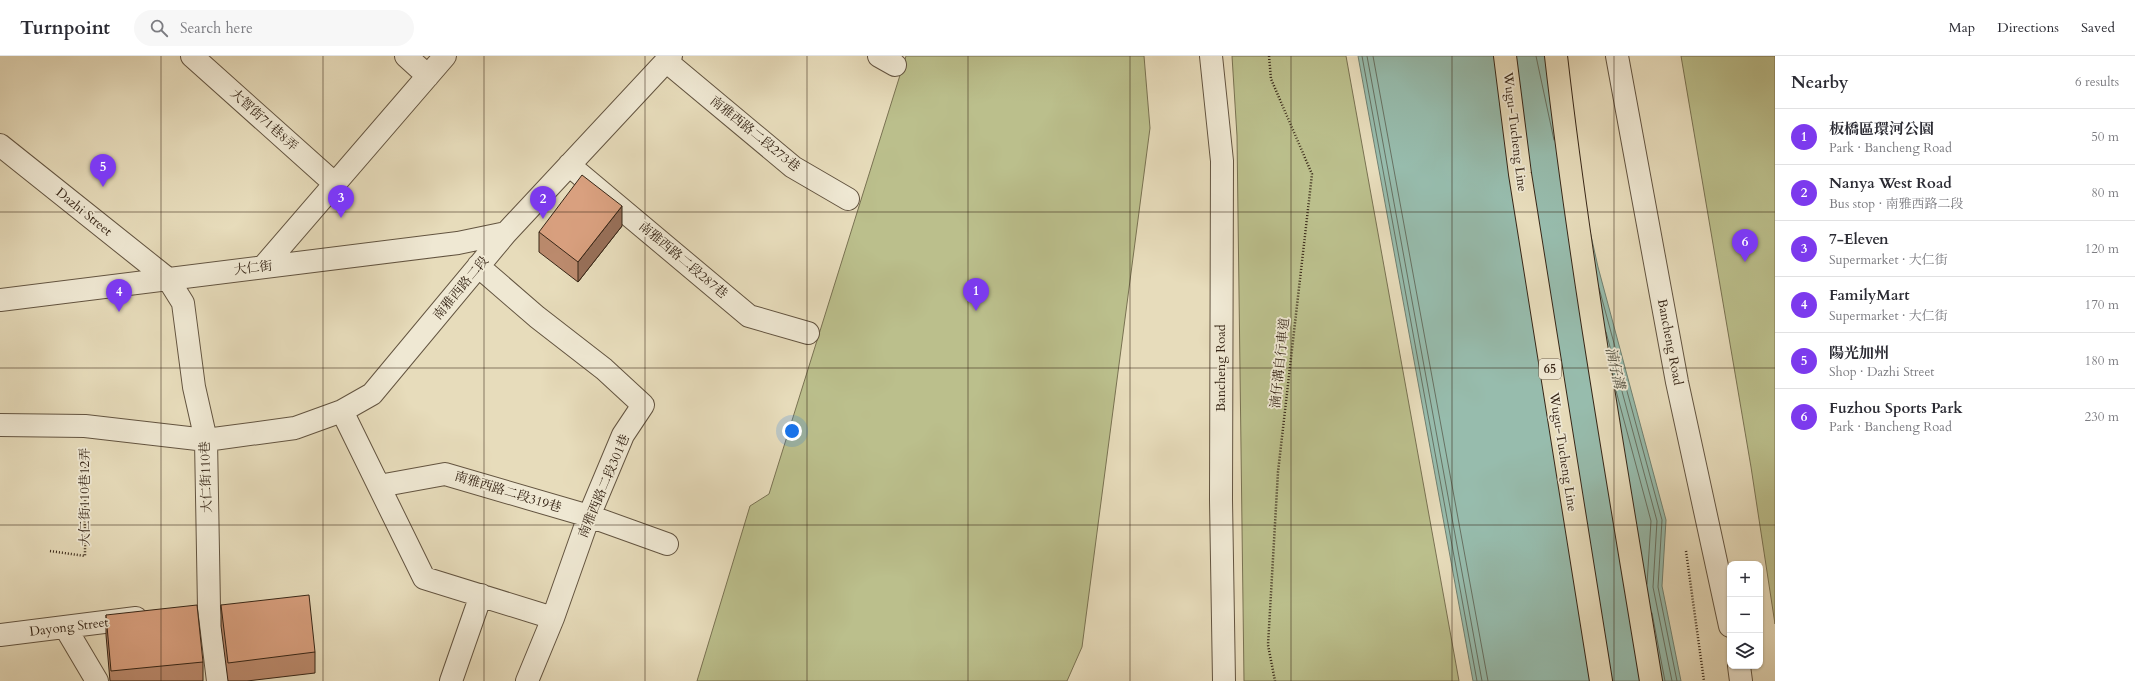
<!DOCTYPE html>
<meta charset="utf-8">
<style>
:root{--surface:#fff;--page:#f7f7f7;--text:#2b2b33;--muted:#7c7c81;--line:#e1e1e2;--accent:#7c3aed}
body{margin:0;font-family:Cardo,"Noto Serif TC",serif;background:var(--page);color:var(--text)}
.controls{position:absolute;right:12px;bottom:12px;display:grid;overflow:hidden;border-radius:8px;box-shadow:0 1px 3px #0004}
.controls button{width:36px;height:36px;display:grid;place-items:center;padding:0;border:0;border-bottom:1px solid var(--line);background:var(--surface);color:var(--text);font:20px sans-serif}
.you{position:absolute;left:792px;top:375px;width:14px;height:14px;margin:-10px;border:3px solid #fff;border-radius:50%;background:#1a73e8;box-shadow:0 0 0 6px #1a73e833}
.badge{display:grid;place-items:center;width:26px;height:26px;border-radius:50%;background:var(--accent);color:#fff;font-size:13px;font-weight:700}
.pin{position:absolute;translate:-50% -33px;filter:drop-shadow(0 1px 2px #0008)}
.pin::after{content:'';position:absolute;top:21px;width:14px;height:12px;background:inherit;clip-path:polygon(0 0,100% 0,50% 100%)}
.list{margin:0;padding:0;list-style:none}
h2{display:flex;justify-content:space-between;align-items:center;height:52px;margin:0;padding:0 16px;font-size:17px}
h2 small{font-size:13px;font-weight:400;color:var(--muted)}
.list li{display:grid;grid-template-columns:26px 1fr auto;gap:12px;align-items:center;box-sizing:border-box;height:56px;padding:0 16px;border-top:1px solid var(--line)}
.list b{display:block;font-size:15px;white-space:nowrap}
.list p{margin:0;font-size:13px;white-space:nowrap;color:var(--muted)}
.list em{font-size:13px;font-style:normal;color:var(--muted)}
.icon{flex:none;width:22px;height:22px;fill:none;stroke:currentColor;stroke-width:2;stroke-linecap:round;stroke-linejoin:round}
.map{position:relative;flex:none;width:1775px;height:625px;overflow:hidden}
header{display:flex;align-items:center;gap:24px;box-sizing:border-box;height:56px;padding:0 20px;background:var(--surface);border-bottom:1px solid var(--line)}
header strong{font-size:19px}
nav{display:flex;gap:22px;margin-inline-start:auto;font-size:14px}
.search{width:280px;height:36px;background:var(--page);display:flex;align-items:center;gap:10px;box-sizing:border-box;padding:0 14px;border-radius:22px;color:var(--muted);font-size:15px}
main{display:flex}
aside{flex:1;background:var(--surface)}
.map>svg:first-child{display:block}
.green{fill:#bbbf8c;stroke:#797252}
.water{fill:#97bcad;stroke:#718071}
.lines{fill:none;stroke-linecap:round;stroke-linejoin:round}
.shore{stroke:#677162;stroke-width:1}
.minor-casing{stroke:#635440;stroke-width:24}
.highway-casing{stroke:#372617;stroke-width:24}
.path{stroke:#372617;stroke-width:2.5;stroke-dasharray:1 2;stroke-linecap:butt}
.minor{stroke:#efe8d3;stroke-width:22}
.highway{stroke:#e7dcbb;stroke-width:22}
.wall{fill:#bb8a6d;stroke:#372617}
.shaded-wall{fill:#987059;stroke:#372617}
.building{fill:#d9a07f;stroke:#372617}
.grid{fill:none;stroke:#372617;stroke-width:1;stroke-opacity:0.55}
.labels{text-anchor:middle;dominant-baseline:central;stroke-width:3.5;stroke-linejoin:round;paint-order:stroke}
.shield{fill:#efe8d3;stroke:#6e604f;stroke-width:1}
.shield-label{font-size:12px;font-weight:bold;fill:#372617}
.street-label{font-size:13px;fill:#372617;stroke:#efe8d3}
.water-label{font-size:14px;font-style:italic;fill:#4f4c3c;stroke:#efe8d3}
</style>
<header>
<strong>Turnpoint</strong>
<div class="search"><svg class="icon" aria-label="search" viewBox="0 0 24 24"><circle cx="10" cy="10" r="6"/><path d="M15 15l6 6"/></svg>Search here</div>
<nav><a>Map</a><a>Directions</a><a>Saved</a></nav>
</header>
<main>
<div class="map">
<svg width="1775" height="625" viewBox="0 0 1775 625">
<rect width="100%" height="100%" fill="#e7dcbb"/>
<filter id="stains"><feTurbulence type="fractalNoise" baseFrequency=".005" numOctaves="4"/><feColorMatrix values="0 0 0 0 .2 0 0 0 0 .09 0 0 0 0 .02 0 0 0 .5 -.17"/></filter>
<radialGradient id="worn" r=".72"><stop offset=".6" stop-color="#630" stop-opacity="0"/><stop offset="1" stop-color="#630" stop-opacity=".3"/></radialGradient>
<path class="green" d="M906 0H1144L1150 72 1082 591 1067 625H697L750 450 769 438Z
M1232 0H1346L1459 625H1244L1237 80Z
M1681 0H1775V568L1751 411Z"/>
<path class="water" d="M1358 0H1551L1598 211 1666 464 1662 530 1681 625H1473Z"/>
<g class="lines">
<path class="shore" d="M1362 0 1477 625
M1367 0 1482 625
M1373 0 1488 625
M1536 0 1554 84
M1599 232 1662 464 1658 531 1677 625
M1606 276 1657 465 1653 531 1672 625
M1615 331 1651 465 1647 528
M1652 557 1665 625"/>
<defs>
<path id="minor" d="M192 0 335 128
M406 0 428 20
M879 0 895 9
M1211 0 1222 105 1221 444 1224 625
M1617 0 1677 326 1730 570
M666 5 793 111 848 143
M0 89 168 223 183 247 194 331 206 384 209 552 218 625
M569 109 749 260 808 277
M478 210 537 261 604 313 643 349 623 379 589 460 553 562 527 625
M263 211 445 0
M0 244 458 187 506 177
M342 355 424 522 553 562
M0 369 85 370 206 384 295 372 342 355 372 338 506 177 671 0
M379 430 445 418 589 460 667 488
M65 571 97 625
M0 579 136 562
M1739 610 1741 625
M451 625 481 539"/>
<path id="highway" d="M1505 0 1520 118 1601 625
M1556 0C1580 209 1617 417 1651 625"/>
</defs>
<use href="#minor" class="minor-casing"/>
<use href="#highway" class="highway-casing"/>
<path class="path" d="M1269 0 1271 23 1312 118 1278 416 1268 589 1275 625
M50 495 85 500V395
M1686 495 1704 625"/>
<use href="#minor" class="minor"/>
<use href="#highway" class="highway"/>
</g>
<path class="wall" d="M622 170 578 226 539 196V176Z
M221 549 315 596V617L247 625H228L221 570Z
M106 559 203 606V625H110L106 579Z"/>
<path class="shaded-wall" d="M622 150V170L578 226V206Z"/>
<path class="building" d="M582 119 622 150 578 206 539 176Z
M309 539 315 596 228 607 221 549Z
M197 549 203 606 111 615 106 559Z"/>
<path class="grid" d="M161 0V625M323 0V625M484 0V625M645 0V625M807 0V625M968 0V625M1130 0V625M1291 0V625M1452 0V625M1614 0V625M0 156H1775M0 312H1775M0 469H1775"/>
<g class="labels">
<rect class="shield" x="1539" y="303" width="22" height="20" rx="3"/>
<g class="shield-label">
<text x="1550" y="313">65</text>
</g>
<g class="street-label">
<text transform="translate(264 64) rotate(42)">大智街71巷8弄</text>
<text transform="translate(1515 76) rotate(83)">Wugu-Tucheng Line</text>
<text transform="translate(755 78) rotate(39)">南雅西路二段273巷</text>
<text transform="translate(84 156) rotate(39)">Dazhi Street</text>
<text transform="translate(683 204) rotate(40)">南雅西路二段287巷</text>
<text transform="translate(253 212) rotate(-7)">大仁街</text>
<text transform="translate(461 232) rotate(-50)">南雅西路二段</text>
<text transform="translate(1670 286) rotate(79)">Bancheng Road</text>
<text transform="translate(1280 307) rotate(-84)">湳仔溝自行車道</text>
<text transform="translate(1221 312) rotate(-90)">Bancheng Road</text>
<text transform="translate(1563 396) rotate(81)">Wugu-Tucheng Line</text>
<text transform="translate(206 421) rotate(-92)">大仁街110巷</text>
<text transform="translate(604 430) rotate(-67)">南雅西路二段301巷</text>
<text transform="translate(508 436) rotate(17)">南雅西路二段319巷</text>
<text transform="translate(85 441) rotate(-90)">大仁街110巷12弄</text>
<text transform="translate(69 571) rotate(-7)">Dayong Street</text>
</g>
<g class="water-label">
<text transform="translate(1615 312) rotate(77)">湳仔溝</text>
</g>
</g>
<rect width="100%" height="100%" filter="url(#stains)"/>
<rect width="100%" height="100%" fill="url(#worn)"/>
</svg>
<div class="controls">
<button>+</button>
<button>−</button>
<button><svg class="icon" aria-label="layers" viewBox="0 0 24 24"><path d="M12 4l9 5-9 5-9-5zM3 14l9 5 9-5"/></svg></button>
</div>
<div class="you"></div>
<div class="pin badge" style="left:976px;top:255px">1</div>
<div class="pin badge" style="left:543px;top:163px">2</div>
<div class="pin badge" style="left:341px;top:162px">3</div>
<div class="pin badge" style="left:119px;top:256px">4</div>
<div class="pin badge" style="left:103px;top:131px">5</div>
<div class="pin badge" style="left:1745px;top:206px">6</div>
</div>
<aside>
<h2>Nearby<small>6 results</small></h2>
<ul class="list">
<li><span class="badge">1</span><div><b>板橋區環河公園</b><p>Park · Bancheng Road</p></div><em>50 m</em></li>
<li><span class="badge">2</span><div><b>Nanya West Road</b><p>Bus stop · 南雅西路二段</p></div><em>80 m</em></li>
<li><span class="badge">3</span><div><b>7-Eleven</b><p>Supermarket · 大仁街</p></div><em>120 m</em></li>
<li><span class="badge">4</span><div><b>FamilyMart</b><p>Supermarket · 大仁街</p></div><em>170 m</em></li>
<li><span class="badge">5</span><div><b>陽光加州</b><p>Shop · Dazhi Street</p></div><em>180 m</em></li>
<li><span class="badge">6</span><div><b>Fuzhou Sports Park</b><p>Park · Bancheng Road</p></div><em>230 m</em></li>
</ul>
</aside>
</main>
